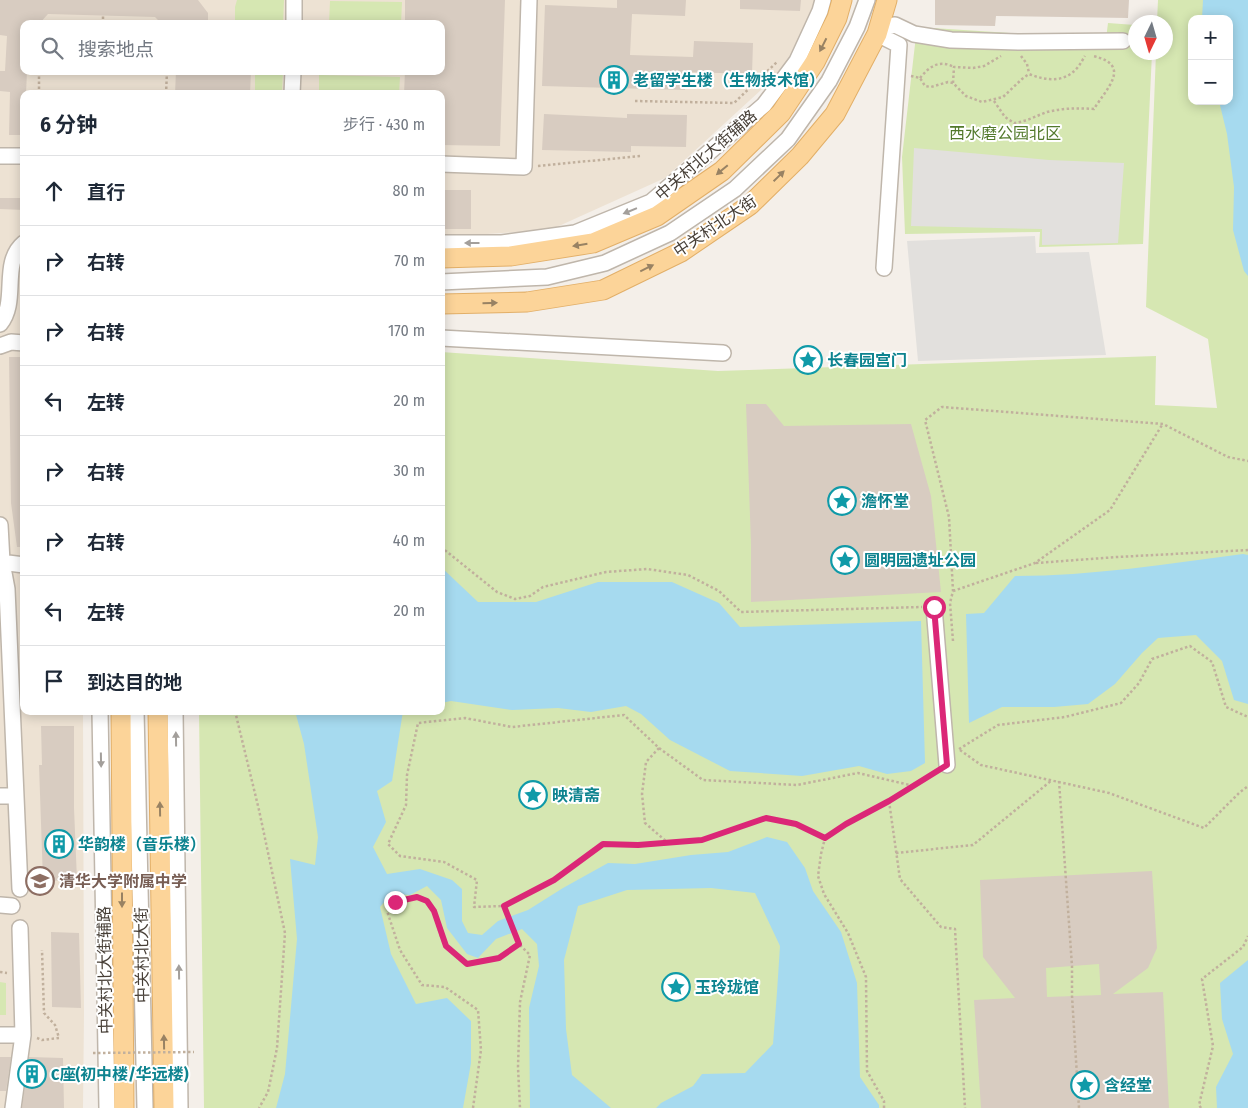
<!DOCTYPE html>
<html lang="zh">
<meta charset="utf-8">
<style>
:root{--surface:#fff;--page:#f2f2f3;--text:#1f2937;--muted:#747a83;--line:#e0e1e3}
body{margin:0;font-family:"Fira Sans Condensed","Noto Sans SC",sans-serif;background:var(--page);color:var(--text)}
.controls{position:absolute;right:15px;top:15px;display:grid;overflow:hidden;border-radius:10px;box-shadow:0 2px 12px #0003}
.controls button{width:45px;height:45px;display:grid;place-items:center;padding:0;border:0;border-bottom:1px solid var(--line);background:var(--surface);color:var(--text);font:25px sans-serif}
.compass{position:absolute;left:1128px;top:15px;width:45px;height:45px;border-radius:50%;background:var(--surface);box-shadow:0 2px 12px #0003;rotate:185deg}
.stop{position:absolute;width:15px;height:15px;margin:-11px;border:4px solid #db2777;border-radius:50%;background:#fff}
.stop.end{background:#db2777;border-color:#fff;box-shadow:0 1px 5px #0008}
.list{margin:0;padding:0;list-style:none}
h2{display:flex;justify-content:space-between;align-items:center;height:65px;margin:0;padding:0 20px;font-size:21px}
h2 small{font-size:16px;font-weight:400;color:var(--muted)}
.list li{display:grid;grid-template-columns:32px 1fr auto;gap:15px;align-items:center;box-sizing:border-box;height:70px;padding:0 20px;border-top:1px solid var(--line)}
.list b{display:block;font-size:19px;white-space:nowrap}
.list em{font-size:16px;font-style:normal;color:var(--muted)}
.icon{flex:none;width:28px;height:28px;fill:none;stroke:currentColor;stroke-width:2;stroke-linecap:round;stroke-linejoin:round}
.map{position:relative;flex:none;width:1248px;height:1108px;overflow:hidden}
.search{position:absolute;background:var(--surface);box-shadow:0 2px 12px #0003;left:20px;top:20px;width:425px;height:55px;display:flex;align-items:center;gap:12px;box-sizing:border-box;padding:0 18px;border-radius:10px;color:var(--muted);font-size:19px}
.panel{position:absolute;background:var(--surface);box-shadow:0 2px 12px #0003;left:20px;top:90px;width:425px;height:625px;border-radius:10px}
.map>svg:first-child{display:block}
.education{fill:#ede2d3;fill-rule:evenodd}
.green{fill:#d6e7b2;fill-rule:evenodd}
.parking{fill:#e2e0dd}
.water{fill:#a6daef}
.building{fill:#d8ccc1;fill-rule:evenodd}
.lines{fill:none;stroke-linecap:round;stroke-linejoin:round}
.minor-casing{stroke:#bfb6ab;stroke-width:18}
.major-casing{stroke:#e2af68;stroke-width:21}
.path{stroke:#c1b09d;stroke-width:2.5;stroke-dasharray:2.5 2.5;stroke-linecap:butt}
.minor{stroke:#fff;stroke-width:15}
.major{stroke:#fcd499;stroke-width:19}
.path-bridge{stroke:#c1b09d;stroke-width:2.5;stroke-dasharray:2.5 2.5;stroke-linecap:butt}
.oneway{fill:#988263}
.oneway2{fill:#a39f9b}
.route{stroke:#db2777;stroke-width:6}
.labels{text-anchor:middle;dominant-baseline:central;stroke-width:4;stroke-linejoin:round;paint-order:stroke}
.culture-label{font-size:16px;font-weight:bold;fill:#0d838f;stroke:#fff;text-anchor:start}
.park-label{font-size:16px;fill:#52792b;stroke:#fff}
.street-label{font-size:16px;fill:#473f37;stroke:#fff}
.education-label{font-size:16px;font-weight:bold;fill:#785e54;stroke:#fff;text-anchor:start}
</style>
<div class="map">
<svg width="1248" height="1108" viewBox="0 0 1248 1108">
<rect width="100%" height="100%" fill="#f4efe9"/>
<path class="education" d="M0 0H820L792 56 761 90 665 178 550 230 441 237V94H24V711H83L84 1014 83 1108H0ZM24 24H441V71H24Z"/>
<path class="green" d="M237 0H284L283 24H257L235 20V7Z
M1158 0H1248V1108H204L199 711H441V352L718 371 1156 356 1155 405 1217 408 1208 339 1146 307 1156 53 1166 52V22H1157ZM1192 19H1229V101H1192Z
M330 1 402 2 401 24H329Z
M1108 23 1135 25 1136 52 1152 53 1143 244 1039 247 1040 232 905 234 902 157 917 27 1106 39Z
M255 71H283L282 94H255Z
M319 75 400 77 399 94H319Z
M0 982 6 983V1015H0Z"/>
<path class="parking" d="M914 148 1049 160 1124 163 1118 243 1042 245V229L911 226Z
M1035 236 1036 253 1089 252 1106 355 918 361 907 241Z"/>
<path class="water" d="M1203 0H1248V276L1244 271 1233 230 1234 187 1227 134 1219 101H1229V19H1202Z
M1243 554 1248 555V704L1234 700 1222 661 1196 635 1158 638 1142 653 1115 684 1088 704 1054 707H1002L969 723 966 614 984 613 1015 576C1091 576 1168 564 1243 554Z
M441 567 478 602H536L598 582H672L719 603 740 627 921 621 925 763 911 771 887 774 859 766 802 776 730 771 670 740 641 714 626 706 591 712 558 708 512 710 451 701 441 703Z
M295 711H403L392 781 377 791 386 822 373 847 387 874 420 869 452 880 462 889V921L468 933 482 935 498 921 528 910 563 888 608 863 635 864 691 855 728 852 767 837 787 842 805 868 813 891 841 932 857 983 860 1077 879 1105V1108H656L661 1103 693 1086 702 1074 745 1073 773 1044 777 992 780 946 755 893 711 888 627 890 578 906 564 960 566 1029 572 1075 611 1108H530L529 1008 539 966 537 944 522 929 496 939 478 958 467 954 447 928 441 900 427 886 410 895 391 894 380 907 391 954 416 1004 447 998 471 1021V1063L463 1108H276L285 1074 297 939 290 859 315 865 318 837 304 744Z
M1248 960V1108H1217L1216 1087 1233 1054 1222 1019 1220 983Z"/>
<path class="building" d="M0 0H198L208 13V24H162L155 17 48 14 39 24H24V71H27L26 94H24V135H9L10 92 0 91V71H5L7 36 0 35Z
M405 0H505L500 146 441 145V94H404L405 71H441V24H405Z
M617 0H686L685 16 632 14 630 55 693 57 694 41 753 43 752 74 686 72 685 90 542 86 545 5 617 8Z
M740 0H801L800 11 740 9Z
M935 0H1129L1128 18 996 16 995 26 935 25Z
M176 71H251L250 94H175Z
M544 114 627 118V114L687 115 686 147 631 146V152L542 150Z
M441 190H471V229H441Z
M0 198H24V210L0 209Z
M9 357H24V547H17L11 503Z
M746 404H766L784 426 911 424 931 496 941 592 751 602V544Z
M41 726H74V808L77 880 43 881 39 765H42Z
M1152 871 1157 948 1148 968 1113 994 1163 992 1169 1108H981L974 1000 1015 998 983 957 980 880ZM1099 964 1101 995 1047 997 1046 968Z
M51 932 79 933 81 1008 52 1007Z
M0 1057H11L6 1091H0Z
M29 1057 63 1058 64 1108H22Z"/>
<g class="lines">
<defs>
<path id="minor" d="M294 24V0
M880 27 895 25 914 34 951 40 1019 42 1123 41
M877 34 899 45 884 268
M292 94 293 71
M0 156H24
M441 164 524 167 529 0
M441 243H502L575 233 651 202 764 105 797 61 820 11 823 0
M441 282 547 277 605 263 670 233 735 189 788 139 829 81 857 27 867 0
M0 324C19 301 0 263 24 243
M441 338 723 353
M0 346 11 342 24 343
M0 525 2 562 7 589 20 889
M0 562 24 565
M934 607 947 765
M100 711 107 1108
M136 711 145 1108
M175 711 180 1108
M0 796H16
M0 905 12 906
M0 1035H23L20 928
M13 1108 23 1035"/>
<path id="major" d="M441 258 511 256 593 243 657 216 722 171 781 113 815 62 837 18 842 0
M441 304 527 302 603 290 681 252 750 205 800 156 835 114 877 34 887 0
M121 711 124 1108
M158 711 164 1108"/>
</defs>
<use href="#minor" class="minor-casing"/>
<use href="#major" class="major-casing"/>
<path class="path" d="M103 24V15
M1021 56 1027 64 1029 73
M911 76 920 78 925 86 931 87 948 82 953 83 966 96 982 102 1003 97 1022 79 1029 74C1047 81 1065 83 1078 67 1081 63 1083 59 1085 56
M920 78C929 67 939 59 954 67
M953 83 954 67 973 68 984 66 1001 56
M39 94V71
M166 94 167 71
M635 101 734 103 778 61
M994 101 1005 117 1014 123C1025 122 1036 116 1047 112 1063 108 1078 108 1094 109 1106 89 1133 65 1093 56
M538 166 640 156
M441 547 497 592 515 599 530 596 543 587 606 572 647 569 688 575 719 591 741 612 922 607
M1036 563 1117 557 1248 550
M953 591 1035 563 1110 510 1162 425
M953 641 950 603 953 591 949 517 925 420 942 407 1163 424 1228 457 1248 461
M235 711 259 810 285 933 277 1048 268 1092 259 1108
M659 748 646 762 642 794 645 823 667 842
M959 749 998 725 1065 717 1121 703 1139 683 1152 659 1190 646 1212 662 1226 707 1248 717
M960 750 981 765 1109 793 1204 828 1240 792 1248 786
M1059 781 1072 966V996L1079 1108
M889 801 900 879 941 927 955 929 965 1108
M825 838 796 824 766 818 702 840 638 845 603 844 554 880 504 906 474 907 477 880 444 862 400 856 388 844 406 805 407 775 418 723 465 718 512 727 624 715 659 748 703 780 797 785 858 773 914 786
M896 853 973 845 1052 780
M504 906 519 944
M0 972 7 973
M37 1038 42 1040 59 1038 55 1025 44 1013 42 950
M473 1108 481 1050 478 1010 445 987 422 985 400 950 387 911C394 903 399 899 410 898 439 893 434 931 446 946 452 953 461 959 467 965L499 958 519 944 530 955 520 1002 518 1067 520 1108
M884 1108V1101L867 1071 866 977 848 933 824 894 818 876 821 854 825 838 846 824 889 801 936 772
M1201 1108 1199 1105 1213 1046 1202 979 1243 947 1248 936"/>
<use href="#minor" class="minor"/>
<use href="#major" class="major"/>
<path class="path-bridge" d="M93 1053 194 1052"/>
</g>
<defs><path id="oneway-solid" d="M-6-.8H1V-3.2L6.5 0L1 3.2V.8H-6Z" transform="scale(1.25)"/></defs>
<g class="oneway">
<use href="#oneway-solid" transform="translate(823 45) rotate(117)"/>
<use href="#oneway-solid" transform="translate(722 170) rotate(140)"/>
<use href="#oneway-solid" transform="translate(779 176) rotate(-44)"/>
<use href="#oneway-solid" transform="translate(580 245) rotate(171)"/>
<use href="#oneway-solid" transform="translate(647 268) rotate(-26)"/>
<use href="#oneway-solid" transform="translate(490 303) rotate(-2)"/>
<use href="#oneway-solid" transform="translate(160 809) rotate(-91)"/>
<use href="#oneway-solid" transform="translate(122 900) rotate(90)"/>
<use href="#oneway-solid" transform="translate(164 1042) rotate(-91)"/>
</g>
<g class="oneway2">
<use href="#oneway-solid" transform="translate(630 211) rotate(158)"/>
<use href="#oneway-solid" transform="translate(472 243) rotate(-180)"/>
<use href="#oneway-solid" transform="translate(176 739) rotate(-91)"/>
<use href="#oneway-solid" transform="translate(101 760) rotate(89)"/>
<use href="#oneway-solid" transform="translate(179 972) rotate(-91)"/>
</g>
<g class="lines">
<path class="route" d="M395 902 417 897 427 901 434 911 446 946 467 964 499 958 519 944 504 906 554 880 603 844 638 845 702 840 766 818 796 824 825 838 846 824 889 801 947 765 934 607"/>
</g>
<defs>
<symbol id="building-ring" viewBox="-11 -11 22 22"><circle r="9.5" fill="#fff" stroke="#0f9aa8" stroke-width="1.5"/><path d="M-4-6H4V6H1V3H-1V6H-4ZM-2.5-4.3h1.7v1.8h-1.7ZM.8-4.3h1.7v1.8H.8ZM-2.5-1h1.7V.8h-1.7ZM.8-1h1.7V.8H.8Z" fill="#0f9aa8"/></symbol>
<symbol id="sight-ring" viewBox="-11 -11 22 22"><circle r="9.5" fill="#fff" stroke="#0f9aa8" stroke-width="1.5"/><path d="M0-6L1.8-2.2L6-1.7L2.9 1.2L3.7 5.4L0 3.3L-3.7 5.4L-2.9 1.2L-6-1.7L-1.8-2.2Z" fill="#0f9aa8"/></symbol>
<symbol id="school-ring" viewBox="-11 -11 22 22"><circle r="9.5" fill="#fff" stroke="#8d6e63" stroke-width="1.5"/><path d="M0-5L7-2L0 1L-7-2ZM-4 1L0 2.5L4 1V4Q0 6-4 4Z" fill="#8d6e63"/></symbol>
</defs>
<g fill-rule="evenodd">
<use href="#building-ring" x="598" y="64" width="32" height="32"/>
<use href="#sight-ring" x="792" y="344" width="32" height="32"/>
<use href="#sight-ring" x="826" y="485" width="32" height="32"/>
<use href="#sight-ring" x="829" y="544" width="32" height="32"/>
<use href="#sight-ring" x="517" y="779" width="32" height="32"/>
<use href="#building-ring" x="43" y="828" width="32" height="32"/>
<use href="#school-ring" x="24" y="865" width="32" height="32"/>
<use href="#sight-ring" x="660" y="971" width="32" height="32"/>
<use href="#building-ring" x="16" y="1058" width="32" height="32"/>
<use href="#sight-ring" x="1069" y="1069" width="32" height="32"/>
</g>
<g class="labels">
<g class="culture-label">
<text x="633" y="80">老留学生楼（生物技术馆）</text>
<text x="827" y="360">长春园宫门</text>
<text x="861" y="501">澹怀堂</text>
<text x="864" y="560">圆明园遗址公园</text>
<text x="552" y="795">映清斋</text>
<text x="78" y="844">华韵楼（音乐楼）</text>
<text x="695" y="987">玉玲珑馆</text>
<text x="51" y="1074">C座(初中楼/华远楼)</text>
<text x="1104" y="1085">含经堂</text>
</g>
<g class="park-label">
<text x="1005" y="133">西水磨公园北区</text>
</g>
<g class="street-label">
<text transform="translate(706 155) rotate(-41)">中关村北大街辅路</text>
<text transform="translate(715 226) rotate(-34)">中关村北大街</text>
<text transform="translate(142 955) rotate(-91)">中关村北大街</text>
<text transform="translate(105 970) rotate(-91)">中关村北大街辅路</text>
</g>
<g class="education-label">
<text x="59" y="881">清华大学附属中学</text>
</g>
</g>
</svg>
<div class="controls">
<button>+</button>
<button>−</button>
</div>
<svg class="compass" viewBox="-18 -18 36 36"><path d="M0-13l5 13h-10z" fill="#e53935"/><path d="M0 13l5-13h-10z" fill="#747a83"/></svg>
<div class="stop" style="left:934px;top:607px"></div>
<div class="stop end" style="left:395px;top:902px"></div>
<div class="search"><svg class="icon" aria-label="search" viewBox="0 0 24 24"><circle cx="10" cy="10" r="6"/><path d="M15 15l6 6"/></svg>搜索地点</div>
<section class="panel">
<h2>6 分钟<small>步行 · 430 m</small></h2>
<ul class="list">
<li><svg class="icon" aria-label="ahead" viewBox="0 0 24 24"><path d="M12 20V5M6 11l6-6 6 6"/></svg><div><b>直行</b></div><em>80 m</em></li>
<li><svg class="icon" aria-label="right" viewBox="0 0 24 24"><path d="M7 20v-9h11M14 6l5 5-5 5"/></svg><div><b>右转</b></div><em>70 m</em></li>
<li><svg class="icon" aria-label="right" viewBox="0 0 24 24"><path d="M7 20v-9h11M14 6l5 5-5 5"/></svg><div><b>右转</b></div><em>170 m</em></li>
<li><svg class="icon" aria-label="left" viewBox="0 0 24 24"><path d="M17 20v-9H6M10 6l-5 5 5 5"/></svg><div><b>左转</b></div><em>20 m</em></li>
<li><svg class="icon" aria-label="right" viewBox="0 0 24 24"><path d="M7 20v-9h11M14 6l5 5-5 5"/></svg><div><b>右转</b></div><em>30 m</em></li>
<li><svg class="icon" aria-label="right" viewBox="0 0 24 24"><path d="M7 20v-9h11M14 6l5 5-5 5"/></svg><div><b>右转</b></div><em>40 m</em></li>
<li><svg class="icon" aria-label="left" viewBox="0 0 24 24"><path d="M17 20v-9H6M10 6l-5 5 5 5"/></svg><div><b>左转</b></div><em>20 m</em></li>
<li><svg class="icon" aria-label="arrive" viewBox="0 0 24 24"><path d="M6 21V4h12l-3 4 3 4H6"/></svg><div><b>到达目的地</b></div></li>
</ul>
</section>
</div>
